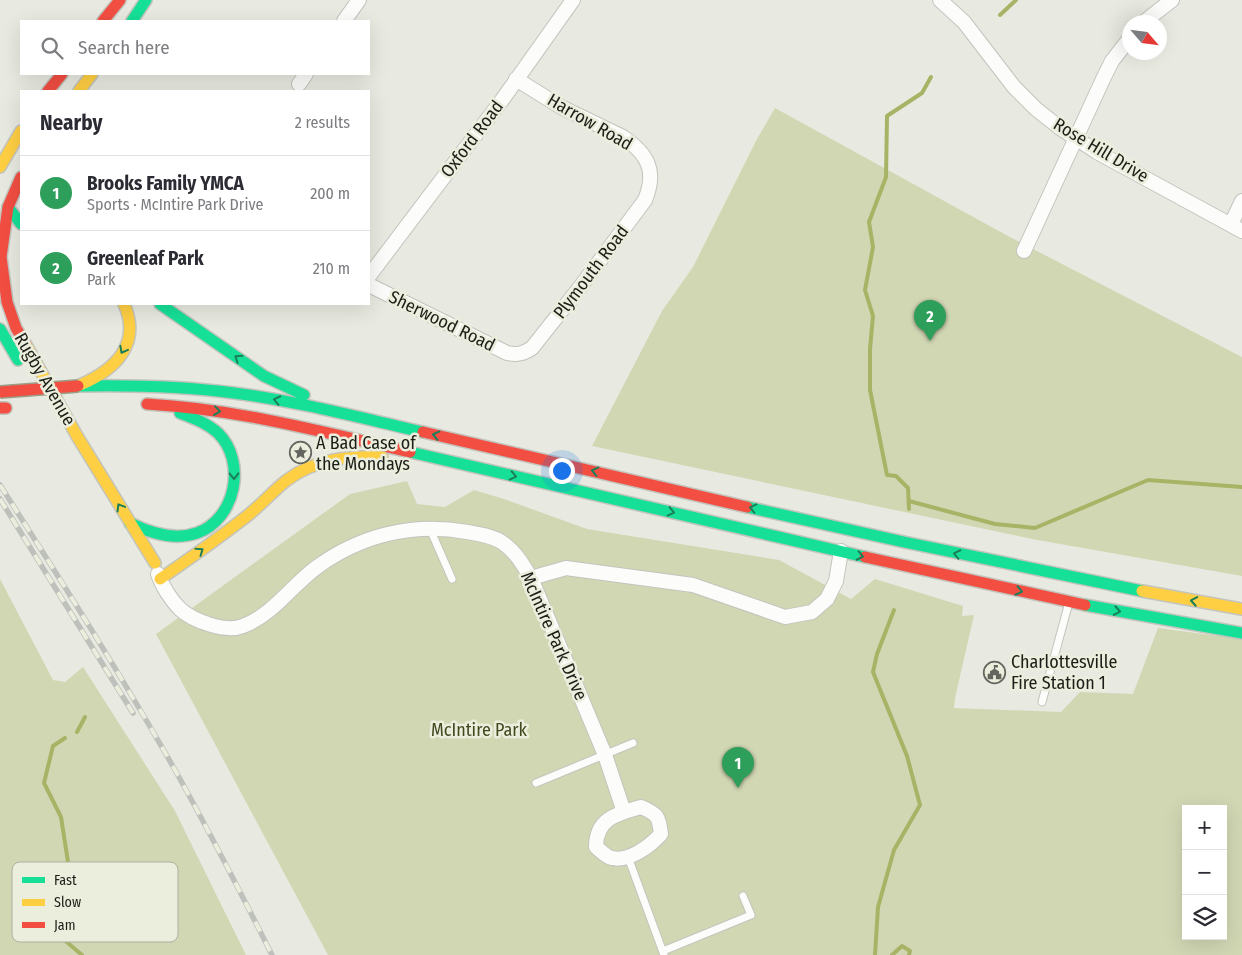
<!DOCTYPE html>
<meta charset="utf-8">
<style>
:root{--surface:#fff;--page:#f2f2f3;--text:#2b2b33;--muted:#7c7c81;--line:#e1e1e2;--accent:#1a73e8}
body{margin:0;font-family:"Fira Sans Condensed",sans-serif;background:var(--page);color:var(--text)}
.controls{position:absolute;right:15px;bottom:15px;display:grid;overflow:hidden;border-radius:0px;box-shadow:0 5px 20px #0002}
.controls button{width:45px;height:45px;display:grid;place-items:center;padding:0;border:0;border-bottom:1px solid var(--line);background:var(--surface);color:var(--text);font:25px sans-serif}
.compass{position:absolute;left:1122px;top:15px;width:45px;height:45px;border-radius:50%;background:var(--surface);box-shadow:0 5px 20px #0002;rotate:118deg}
.you{position:absolute;left:561px;top:470px;width:18px;height:18px;margin:-12px;border:4px solid #fff;border-radius:50%;background:#1a73e8;box-shadow:0 0 0 8px #1a73e833}
.badge{display:grid;place-items:center;width:32px;height:32px;border-radius:50%;background:var(--accent);color:#fff;font-size:16px;font-weight:700}
.pin{position:absolute;translate:-50% -41px;filter:drop-shadow(0 1px 2px #0008)}
.pin::after{content:'';position:absolute;top:26px;width:18px;height:15px;background:inherit;clip-path:polygon(0 0,100% 0,50% 100%)}
.list{margin:0;padding:0;list-style:none}
h2{display:flex;justify-content:space-between;align-items:center;height:65px;margin:0;padding:0 20px;font-size:21px}
h2 small{font-size:16px;font-weight:400;color:var(--muted)}
.list li{display:grid;grid-template-columns:32px 1fr auto;gap:15px;align-items:center;box-sizing:border-box;height:75px;padding:0 20px;border-top:1px solid var(--line)}
.list b{display:block;font-size:19px;white-space:nowrap}
.list p{margin:0;font-size:16px;white-space:nowrap;color:var(--muted)}
.list em{font-size:16px;font-style:normal;color:var(--muted)}
.icon{flex:none;width:28px;height:28px;fill:none;stroke:currentColor;stroke-width:2;stroke-linecap:round;stroke-linejoin:round}
.map{position:relative;flex:none;width:1242px;height:955px;overflow:hidden}
.search{position:absolute;background:var(--surface);box-shadow:0 5px 20px #0002;left:20px;top:20px;width:350px;height:55px;display:flex;align-items:center;gap:12px;box-sizing:border-box;padding:0 18px;border-radius:0px;color:var(--muted);font-size:19px}
.panel{position:absolute;background:var(--surface);box-shadow:0 5px 20px #0002;left:20px;top:90px;width:350px;height:215px;border-radius:0px}
.map>svg:first-child{display:block}
.green{fill:#d1d7b3;fill-rule:evenodd}
.lines{fill:none;stroke-linecap:round;stroke-linejoin:round}
.stream{stroke:#a8b366;stroke-width:4}
.lane-casing{stroke:#c3c4bd;stroke-width:9}
.street-casing{stroke:#c3c4bd;stroke-width:16}
.fast-casing{stroke:#c3c4bd;stroke-width:14}
.slow-casing{stroke:#c3c4bd;stroke-width:14}
.jam-casing{stroke:#c3c4bd;stroke-width:14}
.lane{stroke:#fcfcfa;stroke-width:7}
.street{stroke:#fcfcfa;stroke-width:14}
.fast{stroke:#16e098;stroke-width:11}
.slow{stroke:#ffcf43;stroke-width:11}
.jam{stroke:#f24e42;stroke-width:11}
.rail-casing{stroke:#bec0bc;stroke-width:5.5}
.rail{stroke:#ebeedd;stroke-width:4;stroke-dasharray:11;stroke-linecap:butt}
.jam-bridge-casing{stroke:#9a9e86;stroke-width:14;stroke-linecap:butt}
.jam-bridge{stroke:#f24e42;stroke-width:11}
.oneway{stroke:#1a7f58}
.labels{text-anchor:middle;dominant-baseline:central;stroke-width:5;stroke-linejoin:round;paint-order:stroke}
.street-label{font-size:18px;fill:#1d1e18;stroke:#ebeedd}
.poi-label{font-size:18px;fill:#1d1e18;stroke:#ebeedd;text-anchor:start}
.park-label{font-size:18px;fill:#43491f;stroke:#ebeedd}
.key{fill:#ebeedd;stroke:#adb0a2;stroke-width:1}
.key-label{font-size:14px;fill:#1d1e18}
</style>
<div class="map">
<svg width="1242" height="955" viewBox="0 0 1242 955">
<rect width="100%" height="100%" fill="#e8eae1"/>
<path class="green" d="M775 108 1008 236 1242 357V576L1032 539 592 446 662 311 693 267 757 139Z
M407 481 417 504 445 507 474 490 504 499 587 529 779 560 851 599 875 579 963 606 962 616 974 615 955 698 954 708 1061 712 1080 692 1133 694 1158 628 1242 639V955H328L156 634 350 494ZM1186 809H1223V936H1186Z
M0 579 53 680 65 682 83 667 175 811 246 955H0Z"/>
<g class="lines">
<path class="stream" d="M1000 15 1016 0
M909 501 995 524 1035 528 1148 480 1242 487
M909 509 908 488 896 476 887 475 870 390V349L873 316 865 290 873 247 869 222 886 177 887 116 922 93 931 77
M77 732 85 717
M65 738 53 746 44 783 61 817 68 862 62 938 82 955
M875 955 878 907 894 850 920 805 907 756 873 672 877 654 894 610
M892 955 902 946 910 951 909 955"/>
<defs>
<path id="lane" d="M430 529 452 579
M1042 702 1068 606
M536 783 633 743
M628 857 664 955
M663 951 751 915 743 896"/>
<path id="street" d="M940 0 964 22 1014 87 1036 109 1060 128 1097 152 1242 231
M344 21 359 0
M1144 22 1172 0
M299 84 306 74
M1231 224 1242 201
M1024 251 1104 77 1112 61 1130 38
M369 276 502 100 573 0
M369 285 507 353C517 355 523 354 532 348L581 286 645 200C657 171 648 154 623 137L561 107 516 79
M158 574C162 586 171 600 180 609 193 621 226 633 243 626 274 614 291 586 317 567 361 535 414 522 467 532 478 534 494 536 503 543 516 552 523 565 531 578L605 755 624 812
M531 578 566 568 693 585 785 617 812 612 827 599 836 581 841 551
M641 807C658 814 659 817 661 834 650 846 629 862 612 858 606 857 601 851 596 847 596 818 617 814 641 807Z"/>
<path id="fast" d="M132 21 146 0
M8 207 21 224
M160 304 264 376 304 395
M0 329 18 360
M78 386C130 385 182 386 234 393 297 401 361 418 423 432
M410 452 865 557
M747 507 904 542 1142 591
M130 523C150 533 174 541 197 533 236 519 247 462 218 433 207 423 193 418 180 413
M1085 605 1242 633"/>
<path id="slow" d="M79 91 92 74
M0 167 21 131
M26 345 77 436 155 563
M80 385C115 370 142 344 124 304
M160 579C189 559 219 538 247 516 261 505 273 491 287 480 315 459 348 456 382 457
M1142 591 1242 609"/>
<path id="jam" d="M103 21 120 0
M48 91 62 74
M21 177 8 207 1 257 7 302 16 328 26 345
M147 404C237 409 323 432 410 452
M0 408H6
M423 432 747 507
M865 557 1085 605"/>
</defs>
<use href="#lane" class="lane-casing"/>
<use href="#street" class="street-casing"/>
<use href="#fast" class="fast-casing"/>
<use href="#slow" class="slow-casing"/>
<use href="#jam" class="jam-casing"/>
<use href="#lane" class="lane"/>
<use href="#street" class="street"/>
<use href="#fast" class="fast"/>
<use href="#slow" class="slow"/>
<use href="#jam" class="jam"/>
<defs>
<path id="rail" d="M0 485C60 579 120 673 175 770 209 831 241 893 272 955
M0 499 133 713"/>
</defs>
<use href="#rail" class="rail-casing"/>
<use href="#rail" class="rail"/>
<defs>
<path id="jam-bridge" d="M0 392 78 386"/>
</defs>
<use href="#jam-bridge" class="jam-bridge-casing"/>
<use href="#jam-bridge" class="jam-bridge"/>
</g>
<defs><path id="oneway-chevron" d="M-2-3.5L2.5 0L-2 3.5" fill="none" stroke-width="1.6" stroke-linecap="round" stroke-linejoin="round" transform="scale(1.25)"/></defs>
<g class="oneway">
<use href="#oneway-chevron" transform="translate(123 350) rotate(118)"/>
<use href="#oneway-chevron" transform="translate(238 358) rotate(-145)"/>
<use href="#oneway-chevron" transform="translate(277 400) rotate(-168)"/>
<use href="#oneway-chevron" transform="translate(217 411) rotate(7)"/>
<use href="#oneway-chevron" transform="translate(436 435) rotate(-167)"/>
<use href="#oneway-chevron" transform="translate(595 471) rotate(-167)"/>
<use href="#oneway-chevron" transform="translate(234 476) rotate(89)"/>
<use href="#oneway-chevron" transform="translate(513 476) rotate(13)"/>
<use href="#oneway-chevron" transform="translate(120 507) rotate(-121)"/>
<use href="#oneway-chevron" transform="translate(753 508) rotate(-167)"/>
<use href="#oneway-chevron" transform="translate(671 512) rotate(13)"/>
<use href="#oneway-chevron" transform="translate(200 551) rotate(-35)"/>
<use href="#oneway-chevron" transform="translate(957 554) rotate(-168)"/>
<use href="#oneway-chevron" transform="translate(860 556) rotate(12)"/>
<use href="#oneway-chevron" transform="translate(1019 591) rotate(12)"/>
<use href="#oneway-chevron" transform="translate(1194 601) rotate(-170)"/>
<use href="#oneway-chevron" transform="translate(1117 611) rotate(10)"/>
</g>
<defs>
<symbol id="sight-ring" viewBox="-11 -11 22 22"><circle r="9.5" fill="#ebeedd" stroke="#64655e" stroke-width="1.5"/><path d="M0-6L1.8-2.2L6-1.7L2.9 1.2L3.7 5.4L0 3.3L-3.7 5.4L-2.9 1.2L-6-1.7L-1.8-2.2Z" fill="#64655e"/></symbol>
<symbol id="civic-ring" viewBox="-11 -11 22 22"><circle r="9.5" fill="#ebeedd" stroke="#64655e" stroke-width="1.5"/><path d="M-.6-6.5H3V-4.5H.6V-3L4-1V1h2V6H-6V1h2V-1L-.6-3ZM-1.2 2.5V6h2.4V2.5Z" fill="#64655e"/></symbol>
</defs>
<g fill-rule="evenodd">
<use href="#sight-ring" x="288" y="440" width="25" height="25"/>
<use href="#civic-ring" x="982" y="660" width="25" height="25"/>
</g>
<g class="labels">
<g class="street-label">
<text transform="translate(590 122) rotate(30)">Harrow Road</text>
<text transform="translate(472 139) rotate(-53)">Oxford Road</text>
<text transform="translate(1101 150) rotate(31)">Rose Hill Drive</text>
<text transform="translate(591 272) rotate(-53)">Plymouth Road</text>
<text transform="translate(442 321) rotate(26)">Sherwood Road</text>
<text transform="translate(45 379) rotate(60)">Rugby Avenue</text>
<text transform="translate(554 636) rotate(66)">McIntire Park Drive</text>
</g>
<g class="poi-label">
<text x="316" y="443">A Bad Case of<tspan x="316" dy="21">the Mondays</tspan></text>
<text x="1011" y="662">Charlottesville<tspan x="1011" dy="21">Fire Station 1</tspan></text>
</g>
<g class="park-label">
<text x="479" y="730">McIntire Park</text>
</g>
</g>
<rect x="12" y="862" width="166" height="80" rx="8" class="key"/>
<rect x="22" y="877" width="23" height="6" fill="#16e098"/>
<rect x="22" y="899" width="23" height="7" fill="#ffcf43"/>
<rect x="22" y="922" width="23" height="6" fill="#f24e42"/>
<g class="key-label">
<text x="54" y="885">Fast</text>
<text x="54" y="907">Slow</text>
<text x="54" y="930">Jam</text>
</g>
</svg>
<div class="controls">
<button>+</button>
<button>−</button>
<button><svg class="icon" aria-label="layers" viewBox="0 0 24 24"><path d="M12 4l9 5-9 5-9-5zM3 14l9 5 9-5"/></svg></button>
</div>
<svg class="compass" viewBox="-18 -18 36 36"><path d="M0-13l5 13h-10z" fill="#e53935"/><path d="M0 13l5-13h-10z" fill="#7c7c81"/></svg>
<div class="you"></div>
<div class="pin badge" style="left:738px;top:788px;background:#2e9e5b">1</div>
<div class="pin badge" style="left:930px;top:341px;background:#2e9e5b">2</div>
<div class="search"><svg class="icon" aria-label="search" viewBox="0 0 24 24"><circle cx="10" cy="10" r="6"/><path d="M15 15l6 6"/></svg>Search here</div>
<section class="panel">
<h2>Nearby<small>2 results</small></h2>
<ul class="list">
<li><span class="badge" style="background:#2e9e5b">1</span><div><b>Brooks Family YMCA</b><p>Sports · McIntire Park Drive</p></div><em>200 m</em></li>
<li><span class="badge" style="background:#2e9e5b">2</span><div><b>Greenleaf Park</b><p>Park</p></div><em>210 m</em></li>
</ul>
</section>
</div>
